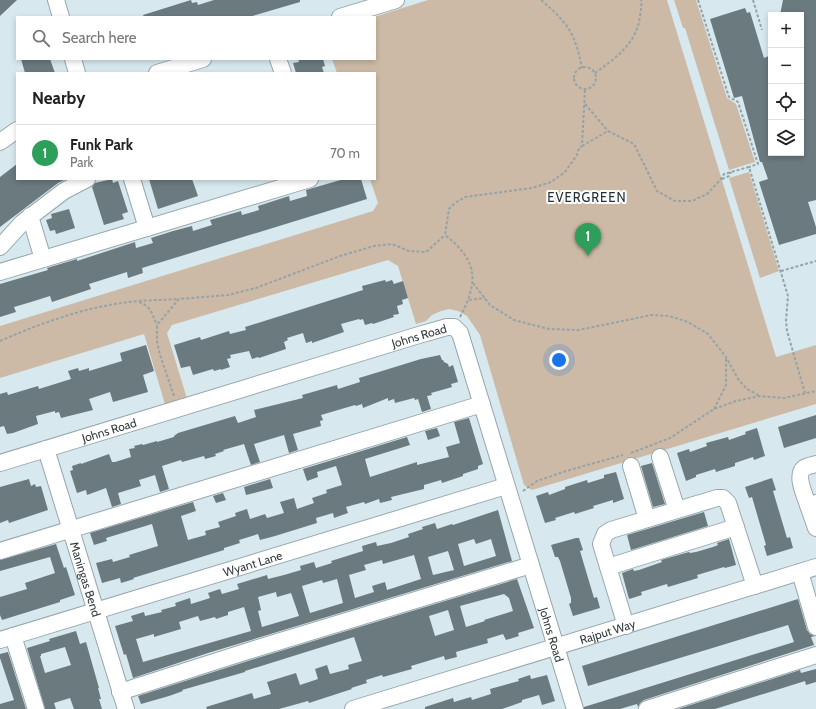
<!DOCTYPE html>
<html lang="en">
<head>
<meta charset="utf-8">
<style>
	:root { --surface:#fff; --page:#f2f2f2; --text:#222; --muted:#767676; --line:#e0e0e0; --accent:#b45309 }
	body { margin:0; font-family:Cabin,sans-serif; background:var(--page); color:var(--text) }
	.controls { position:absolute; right:12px; top:12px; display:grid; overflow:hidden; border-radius:0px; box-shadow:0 2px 6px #0003 }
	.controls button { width:36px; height:36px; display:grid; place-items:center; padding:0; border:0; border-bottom:1px solid var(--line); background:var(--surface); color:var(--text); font:20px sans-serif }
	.you { position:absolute; left:559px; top:360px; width:14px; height:14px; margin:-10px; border:3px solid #fff; border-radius:50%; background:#1a73e8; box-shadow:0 0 0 6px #1a73e833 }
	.badge { display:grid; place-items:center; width:26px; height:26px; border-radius:50%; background:var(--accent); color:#fff; font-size:13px; font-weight:700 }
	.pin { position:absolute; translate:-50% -33px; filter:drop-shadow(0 1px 2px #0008) }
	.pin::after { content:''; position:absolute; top:21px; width:14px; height:12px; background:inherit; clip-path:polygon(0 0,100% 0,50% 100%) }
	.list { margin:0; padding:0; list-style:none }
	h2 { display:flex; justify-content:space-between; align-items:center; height:52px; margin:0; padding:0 16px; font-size:17px }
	h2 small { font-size:13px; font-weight:400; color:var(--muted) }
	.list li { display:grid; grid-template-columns:26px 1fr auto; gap:12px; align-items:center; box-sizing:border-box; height:56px; padding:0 16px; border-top:1px solid var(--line) }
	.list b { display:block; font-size:15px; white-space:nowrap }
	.list p { margin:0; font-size:13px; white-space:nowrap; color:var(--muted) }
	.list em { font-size:13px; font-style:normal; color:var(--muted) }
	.icon { flex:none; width:22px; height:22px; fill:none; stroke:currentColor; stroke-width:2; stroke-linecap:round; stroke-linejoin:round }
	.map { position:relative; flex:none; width:816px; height:709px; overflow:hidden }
	.search { position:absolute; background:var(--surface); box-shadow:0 2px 6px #0003; left:16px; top:16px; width:360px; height:44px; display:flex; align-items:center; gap:10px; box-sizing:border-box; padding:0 14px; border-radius:0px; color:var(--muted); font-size:15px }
	.panel { position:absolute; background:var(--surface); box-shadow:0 2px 6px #0003; left:16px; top:72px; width:360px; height:108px; border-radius:0px }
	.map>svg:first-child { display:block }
	.green { fill:#ccbaa6 }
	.building { fill:#6a7a7f; fill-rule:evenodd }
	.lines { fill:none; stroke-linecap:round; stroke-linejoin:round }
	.minor-casing { stroke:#97a7ad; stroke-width:18 }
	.path { stroke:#95a3a7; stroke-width:2; stroke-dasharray:3 2; stroke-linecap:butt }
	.minor { stroke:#fff; stroke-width:16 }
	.labels { text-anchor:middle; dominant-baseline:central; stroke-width:4; stroke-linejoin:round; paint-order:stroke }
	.street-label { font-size:12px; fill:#343b3d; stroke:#fff }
	.neighbourhood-label { font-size:13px; letter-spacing:1px; fill:#223035; stroke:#fff }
</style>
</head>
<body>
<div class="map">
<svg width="816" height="709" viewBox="0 0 816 709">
	<rect width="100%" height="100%" fill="#d7e9ef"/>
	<path class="green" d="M428,0h239l109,357 40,-12v59l-284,86 -8,-5 -44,-150 -13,-19 -9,-5 -9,-2 -8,2 -9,4 -6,6 -10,3 -18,-58 -10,-6 -216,65 -5,8 22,72 -22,6 -23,-77 -144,44v-52l373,-115 5,-8 -8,-24h5v-106h-38l-5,-14h43v-42h-1z
		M674,0h22l31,98 9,6 19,58 -26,8 -44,-142h-2z
		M749,172l30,99 -19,7 -31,-100z"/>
	<path class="building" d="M0,0h17l-17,16z
		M191,0l1,3 5,-1 1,3 16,-5h86v2l-51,15h-105l-1,-2z
		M783,0h33v200l-8,2 8,25v7l-37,11 -20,-63 9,-3 -6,-17h-2l-18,-66 -8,2 -24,-79 35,-11 2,5 3,-1 14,46 7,-3v98h30v-138h-21z
		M21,59h29l5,14h-30z
		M298,59h25l2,7 -3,1 2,6h-28l-3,-10 6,-1z
		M17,164v15h49l-8,4 -58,44v-50z
		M112,179l1,4 5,-2 10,31 -6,2 2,5 -20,6 -12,-38 3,-4z
		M149,179h43l6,17 -40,13z
		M344,179h17l6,20 -225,69 1,5 -15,5 -1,-6 -38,12 2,5 -39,13 -2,-6 -19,6 -17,5 2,5 -16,5v-33l48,-14 -1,-2 30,-9v2l58,-19 1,6 17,-5 -2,-5 22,-7 19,-5 1,5 19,-6 -2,-5 31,-9 1,4 17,-5 -1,-4 31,-10 1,5 17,-5 -1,-6z
		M69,209l6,19 -19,6 -1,-4 -5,1 -4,-11 6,-2 -1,-4z
		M385,280l1,2 6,-2 2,4 9,-3 5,17 -6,2 1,4 -6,2 2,8 -6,1 1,2 -21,7 -1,-1 -7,2 -2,-6 -3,1 -1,-1 -18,5 3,8 -32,11v-2l-6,2 -3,-10 -16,5 1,2 -4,2 2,7 -27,9 -1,-1 -6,2 -3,-8 -19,4 1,3 -4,1 3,8 -9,3v-1l-7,2 -1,-2 -20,6 -3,-9 -9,2 -7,-23 26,-8 1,3 28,-9 1,3 16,-4 -1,-3 118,-37 -1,-4z
		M146,345l8,26 -11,4 5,17 -35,10 -3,-10 -21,7 4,11 -32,8 -2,-6 -4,1v-2l-19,5 2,8 -25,9 -6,1 -3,-8 -4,1v-33l7,-2 1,3 30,-9 1,3 32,-10 -3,-8 10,-3 1,3 10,-3v3l33,-10 -2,-8z
		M440,355l2,5h1l1,2 4,2 1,3 4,-2 5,17 -7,2 1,3 -21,6 1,2 -5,1 4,13 -9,3 -4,-13 -3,1 -1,-2 -19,5 -1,-4 -6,2v-3l-25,10 -1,-4 -6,2 -1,-1 -34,10 2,5 -3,1 1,5 -28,8 5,16 -9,3 -5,-18 -30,9 6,18 -9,3 -7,-21 -21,6 1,1 -9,3 1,2 -11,3 -1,-3 -22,6 -1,-2 -19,6 7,23 -9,3 -5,-17 -16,5 2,6 -23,7 3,11 -9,3 -6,-19 -19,7 -1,-5 -9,3 -7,-22 3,-1 -1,-4 9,-3v1l28,-10 3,8h3l16,-5 -2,-8 6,-1 -1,-2 8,-2 1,1 14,-4v1l17,-5v-1l4,-3 57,-17 3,7 18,-6 -2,-7 49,-12 -1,-3 35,-10 1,4 22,-7 -1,-4 23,-7 39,-12z
		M816,415v23l-32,10 -6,-21z
		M469,418l14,46 -5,2v3l-15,5v2l-21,7 -1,-3 -17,5v4l-33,8 1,3 -12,3 -1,-4 -14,5 -1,-2 -18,5 2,6 -14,5 -1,-5 -17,5 1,5 -42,13 -15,4 -2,-6 -19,6 1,3 -16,5v2l-91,28 1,1 -13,4 -1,-5 -18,5 -6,-20 16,-4 1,3 17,-5 -1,-2 29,-9 -6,-22 -46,14 1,3 -13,4 -4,-12 103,-31 3,9 -15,5 7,24 18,-5 -1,-4 15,-4 -2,-5 18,-6 -1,-3 12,-4 3,10 15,-5 2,4 17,-5 -4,-11 14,-4 3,11 17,-6 -2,-5 15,-5 -1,-3 16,-5 -6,-19 -19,6 1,5 -11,4 -4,-12 104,-32 3,8 -45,14 5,18 47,-15v3l32,-8 -3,-10 14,-4 -6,-21z
		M437,428l3,8 -12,4 -3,-9z
		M757,428l8,28 -11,4 -1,-3 -18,6v3l-19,6 -1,-3 -19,6v2l-10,4 -9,-28 12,-4 1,3 17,-6 -1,-3 22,-6 1,3 17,-6 -1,-2z
		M652,463l13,41 -12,3 -12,-41z
		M616,472l8,27 -11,4v-3l-20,6 1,2 -19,6 -1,-2 -19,6 1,2 -11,3 -9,-27 12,-4 1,3 16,-6v-2l22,-7 1,3 16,-5v-3z
		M772,478l4,12 -3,1 14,47 3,-1 3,11 -26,8 -3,-10 2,-1 -14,-48 -3,1 -4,-11z
		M29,479l2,7 4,-2 1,3 5,-1 7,24 -39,13 -1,-3 -8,3v-36z
		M270,479l3,9 -27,7 -2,-8z
		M223,493l3,7 -10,3 -3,-7z
		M498,510l14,51 -304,92 -75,25 -7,-24 -2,1 -9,-29 18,-5 -2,-5 13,-4 1,4 17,-4 -1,-2 15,-4 -1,-3 15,-5 1,6 19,-6 -2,-5 12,-4 2,5 17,-5 -2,-5 30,-9 1,4 16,-4 17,-5 -1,-4 14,-4 2,6 16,-5 -1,-2 32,-10 -1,-5 14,-4 1,4 14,-3 18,-6 -1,-3 15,-5 -1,-2 13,-4 2,6 15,-5 1,1zM474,539l2,5 15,-5 5,17 -32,10 -6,-22zM448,551l6,19 -21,5 -5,-18zM414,555l7,24 -34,11 -2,-8 -13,4 2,6 -19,6 -6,-23 17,-5 -2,-5 18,-5 1,4zM337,579l6,24 -33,10 -8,-27 20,-6 1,3zM276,592l1,5 14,-4 8,23 -37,11 -4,-16 3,-1 -3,-13zM244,607l7,24 -108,31 -7,-23 18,-5v3l27,-8 -2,-7 19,-6 2,5 15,-4 1,2 12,-4v-3z
		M704,512l4,14 -77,24 -4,-15z
		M576,538h3l4,12 -3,1 14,47 3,-1 3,11 -27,8 -4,-12 2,-1v-5l-11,-37 -2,-4h-3l-4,-12z
		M729,539l7,26 -11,3 -1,-1 -27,8 1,3 -30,9 -1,-3 -26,8 1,3 -13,4 -7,-26 11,-4 1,2 5,-1 23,-8 -1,-2 28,-8 1,1 6,-1 17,-5 5,-2 -1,-2z
		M56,544l8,24 2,-1 9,28 -15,5v2l-58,18 -2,-5v-18l27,-8 -2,-6 30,-10 -5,-16 -50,14v-11z
		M517,579l17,49 -16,5 1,3 -13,4 -3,-6 -16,5 1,4 -32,9 1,5 -12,3 -1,-4 -33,10 1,3 -29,8 -1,-2 -16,5 1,3 -16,5 1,1 -43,14 -1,-2 -29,8h-72l-1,-2 46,-14 2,6 17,-5 -4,-12 29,-9 4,12 18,-6 -3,-10 12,-4 3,9 19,-5 -1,-4 14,-4 -8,-24 -109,34v1l-63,18 1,1 -14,5 -28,8 -3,-8 113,-36zM504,594l5,4 4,13 -29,9 1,1 -19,6 -6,-21zM448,610l6,20 -19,6 -6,-20z
		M798,599l9,31 3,4 5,2 -4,1 3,8 -170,55 -4,3 -2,4 -1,-3 -17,5h-36v-2l210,-65 -6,-17 -200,61 -6,-20z
		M76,631l4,13 6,-2 13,46h-1l3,11h-2l3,10h-28l-4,-11 -16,5 2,6h-11l-18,-61 23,-7 -1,-2zM65,647l6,18 -26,8 -5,-17h1v-2z
		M8,652l18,57h-26v-5l14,-4 -14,-42v-4z
		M816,669v13l-10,3 -1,-4 -90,28h-37l122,-39 1,3z
		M530,675l1,4 16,-4 8,26 -13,4 -3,-10 -17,5v2l-20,7h-77v-2l28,-9 1,4 17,-5 1,3 19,-6 -1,-5 29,-8 -1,-2z"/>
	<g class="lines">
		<g class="minor-casing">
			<g id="minor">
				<path d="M56,0l5,17"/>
				<path d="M340,17l56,-17"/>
				<path d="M73,59l4,14"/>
				<path d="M278,59l5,14"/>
				<path d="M157,73l46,-14"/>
				<path d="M0,142l17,-12"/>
				<path d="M132,179l15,49"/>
				<path d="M30,216l13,43"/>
				<path d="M0,247l22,-24 42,-32 23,-12"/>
				<path d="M0,272l310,-93"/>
				<path id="s1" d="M46,449l80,260"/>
				<path d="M660,457l17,53"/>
				<path id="s2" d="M0,463l419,-128 28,-8h7l6,6 115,376"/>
				<path d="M816,464c-4,1 -9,2 -12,4 -9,7 1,28 4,37l8,-2"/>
				<path d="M631,466l16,53"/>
				<path d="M808,505l8,23"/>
				<path d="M0,551l482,-147"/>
				<path d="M608,567l128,-40"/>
				<path d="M800,572l16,55"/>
				<path d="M626,626l-25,-82 4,-10 6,-4 106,-32h6l5,5 27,83"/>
				<path d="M13,636l23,73"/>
				<path id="s3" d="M0,640l506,-154"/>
				<path d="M120,692l128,-41 283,-86"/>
				<path id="s4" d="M353,709l463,-142"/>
				<path d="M647,709l169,-54"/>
			</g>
		</g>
		<path class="path" d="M541,0c27,23 34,33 41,68
			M698,0l31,97 9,5 20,62 -9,3
			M753,0l9,30
			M574 78a11 11 0 1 1 22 0a11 11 0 1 1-22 0Z
			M595,73c21,-15 42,-30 45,-57 1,-6 2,-11 1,-16
			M585,104l23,27
			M582,146l26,-15 26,13 23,47 18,10h17l15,-7 14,-15 3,-5 25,-7 39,129 -2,25 1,10 18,62
			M722,179l7,-3 2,-4
			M781,271l35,-10
			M473,283l17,22 24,15 35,9 29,1 74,-15 17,1 19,6 20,12 18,23 12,22 9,10 13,7
			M469,300l16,-2
			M139,302c12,4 13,12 18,23
			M460,317c19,-36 18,-56 -15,-82l4,-26 6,-6 10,-6 67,-9 19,-6 14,-10 12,-17 2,-7 3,-2 3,-57
			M0,341c44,-19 90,-36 139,-40 13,-1 26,-1 40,-2
			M174,396l-14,-41 -3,-14v-16l22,-26 49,-4 28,-7 84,-32 34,-10 18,-2 17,7 17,1 19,-17
			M714,409l12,-24v-26
			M631,453l39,-15 44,-29 22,-8 24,-5 24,2 32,-7
			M523,491l14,-10 29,-10 57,-16"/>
		<use href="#minor" class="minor"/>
	</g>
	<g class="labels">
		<g class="street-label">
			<text stroke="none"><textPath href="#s2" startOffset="438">Johns Road</textPath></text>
			<text stroke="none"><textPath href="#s2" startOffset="114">Johns Road</textPath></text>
			<text stroke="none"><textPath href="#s3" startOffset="264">Wyant Lane</textPath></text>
			<text stroke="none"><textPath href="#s1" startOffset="136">Maningas Bend</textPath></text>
			<text stroke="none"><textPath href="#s4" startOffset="266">Rajput Way</textPath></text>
			<text stroke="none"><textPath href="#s2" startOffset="798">Johns Road</textPath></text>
		</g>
		<g class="neighbourhood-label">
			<text x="587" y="197">EVERGREEN</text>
		</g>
	</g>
</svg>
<div class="controls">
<button>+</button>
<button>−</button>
<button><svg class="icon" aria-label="locate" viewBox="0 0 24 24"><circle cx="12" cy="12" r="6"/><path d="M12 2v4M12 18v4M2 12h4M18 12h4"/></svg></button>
<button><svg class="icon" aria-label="layers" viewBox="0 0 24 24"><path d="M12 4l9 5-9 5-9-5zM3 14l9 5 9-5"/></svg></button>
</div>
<div class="you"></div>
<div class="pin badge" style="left:588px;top:256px;background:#2e9e5b">1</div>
<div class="search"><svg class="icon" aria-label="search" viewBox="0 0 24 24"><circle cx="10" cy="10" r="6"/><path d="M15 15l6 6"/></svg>Search here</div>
<section class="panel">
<h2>Nearby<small></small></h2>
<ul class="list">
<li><span class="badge" style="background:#2e9e5b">1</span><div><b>Funk Park</b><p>Park</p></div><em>70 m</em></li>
</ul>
</section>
</div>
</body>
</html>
